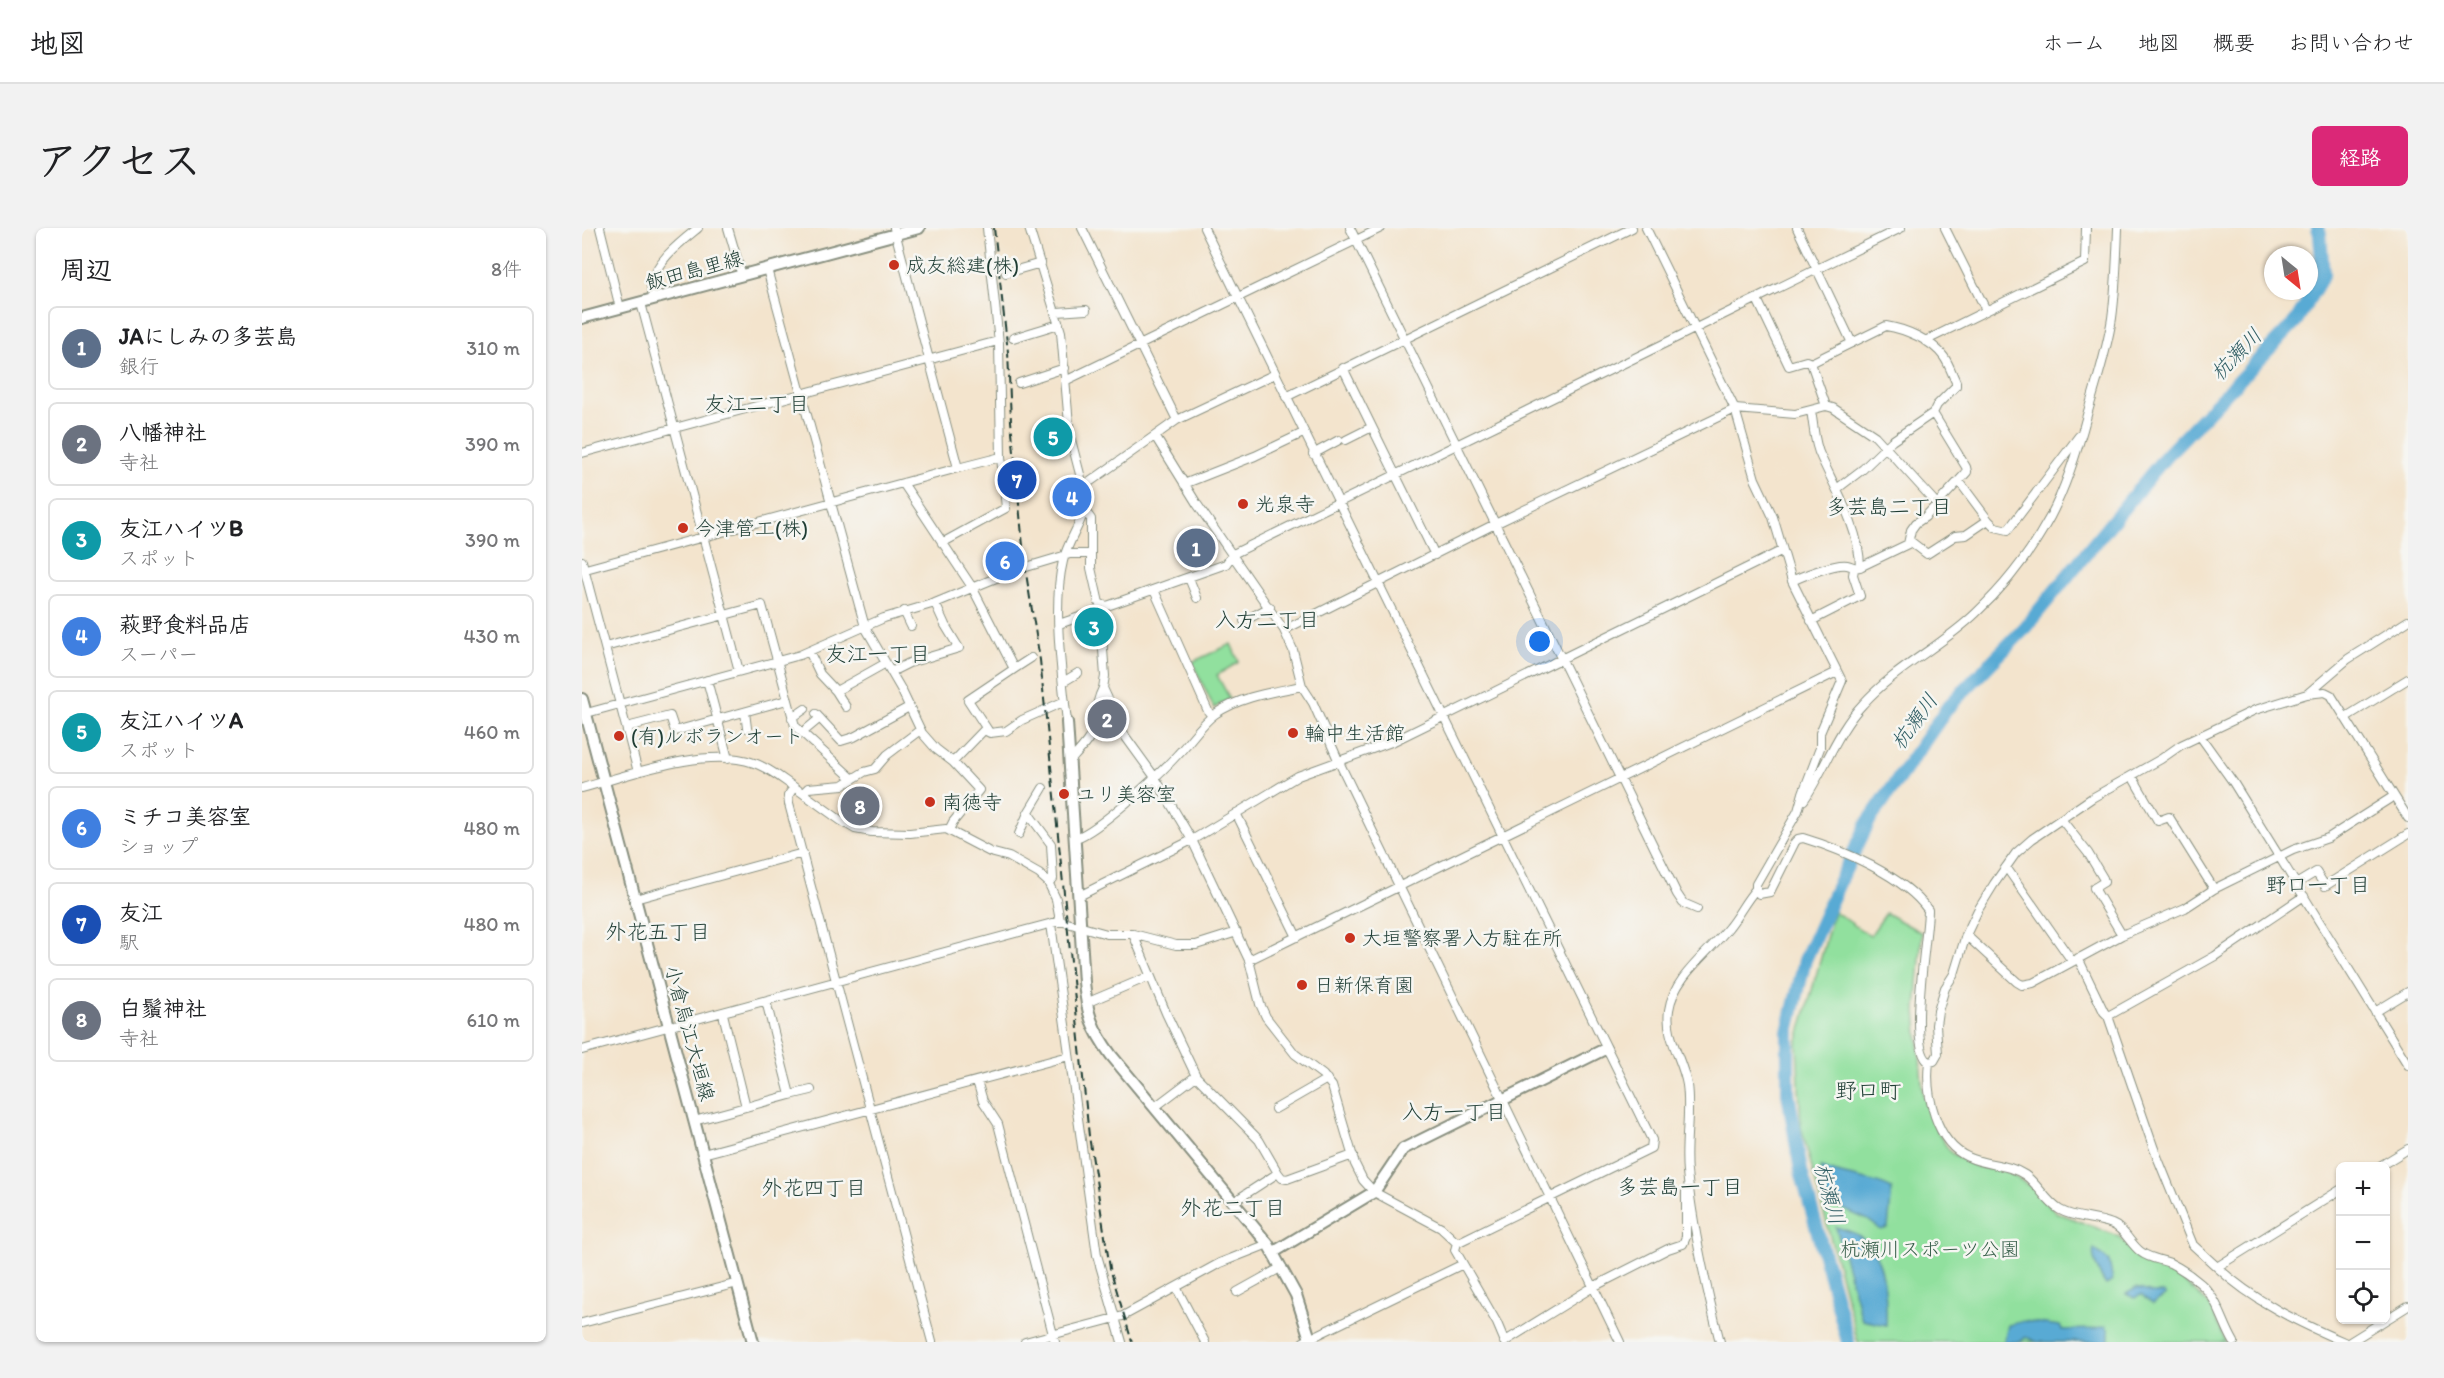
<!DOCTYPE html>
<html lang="ja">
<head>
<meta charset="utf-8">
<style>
	:root { --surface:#fff; --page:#f2f2f2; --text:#202124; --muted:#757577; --line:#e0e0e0; --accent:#db2777 }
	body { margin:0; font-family:Itim,"Klee One",sans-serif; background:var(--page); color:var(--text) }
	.controls { position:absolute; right:18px; bottom:18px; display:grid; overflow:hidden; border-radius:9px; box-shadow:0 2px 4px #0004 }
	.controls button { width:54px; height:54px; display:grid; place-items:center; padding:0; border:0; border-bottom:2px solid var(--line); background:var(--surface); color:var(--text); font:30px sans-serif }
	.compass { position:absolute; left:1682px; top:18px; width:54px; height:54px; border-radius:50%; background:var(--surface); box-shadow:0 2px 4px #0004; rotate:150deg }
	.you { position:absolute; left:958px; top:414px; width:21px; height:21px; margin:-15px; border:4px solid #fff; border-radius:50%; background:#1a73e8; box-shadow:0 0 0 9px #1a73e833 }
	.badge { display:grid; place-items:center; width:39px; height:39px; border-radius:50%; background:var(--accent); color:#fff; font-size:20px; font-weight:700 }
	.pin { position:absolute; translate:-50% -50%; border:3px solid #fff; box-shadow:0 2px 6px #0006 }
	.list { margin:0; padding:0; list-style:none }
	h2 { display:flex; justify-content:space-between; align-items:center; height:78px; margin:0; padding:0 24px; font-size:26px }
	h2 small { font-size:20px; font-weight:400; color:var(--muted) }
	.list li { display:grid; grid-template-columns:39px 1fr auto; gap:18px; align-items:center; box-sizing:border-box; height:84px; margin:0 12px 12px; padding:0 12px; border:2px solid var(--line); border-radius:9px }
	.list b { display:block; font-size:22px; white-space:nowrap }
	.list p { margin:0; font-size:20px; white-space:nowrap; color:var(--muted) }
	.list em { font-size:20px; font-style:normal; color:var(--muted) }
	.icon { flex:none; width:33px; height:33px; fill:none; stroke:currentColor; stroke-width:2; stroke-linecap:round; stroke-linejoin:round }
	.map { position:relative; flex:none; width:1826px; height:1114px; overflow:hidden; border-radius:9px }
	header { display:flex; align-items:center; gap:36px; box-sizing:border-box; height:84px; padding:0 30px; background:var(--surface); border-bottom:2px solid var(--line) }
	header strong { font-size:28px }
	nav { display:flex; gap:33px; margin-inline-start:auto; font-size:21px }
	.intro { display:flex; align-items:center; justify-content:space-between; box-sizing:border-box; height:144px; padding:0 36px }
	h1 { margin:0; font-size:42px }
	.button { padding:15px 27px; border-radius:9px; background:var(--accent); color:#fff; font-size:21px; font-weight:700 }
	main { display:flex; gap:36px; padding:0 36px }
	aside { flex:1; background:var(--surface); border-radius:9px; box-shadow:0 2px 4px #0004 }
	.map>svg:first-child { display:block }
	.green { fill:#91e09e; stroke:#588e69; stroke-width:1.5 }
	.water { fill:#59aad4; stroke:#3c7484; stroke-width:1.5 }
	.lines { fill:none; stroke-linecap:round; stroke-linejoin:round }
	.river { stroke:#59aad4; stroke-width:14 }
	.street-casing { stroke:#899080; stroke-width:10 }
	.secondary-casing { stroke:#899080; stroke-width:14 }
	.street { stroke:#fff; stroke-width:8 }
	.secondary { stroke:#fff; stroke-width:10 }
	.rail { stroke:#1f3d34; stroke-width:2; stroke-dasharray:9 4.5; stroke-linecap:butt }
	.poi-dot { fill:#c8321e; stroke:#f6f6f2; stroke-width:2 }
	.labels { text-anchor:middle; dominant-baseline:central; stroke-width:5; stroke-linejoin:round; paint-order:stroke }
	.poi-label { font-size:20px; fill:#1f3d34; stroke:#f6f6f2; text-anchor:start }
	.street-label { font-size:20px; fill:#1f3d34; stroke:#f6f6f2 }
	.park-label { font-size:20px; fill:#365e49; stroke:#f6f6f2 }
	.water-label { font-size:21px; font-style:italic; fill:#305e64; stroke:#f6f6f2 }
	.neighbourhood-label { font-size:21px; fill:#1f3d34; stroke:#f6f6f2 }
	.quarter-label { font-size:22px; fill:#1f3d34; stroke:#f6f6f2 }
</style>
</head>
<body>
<header>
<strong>地図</strong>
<nav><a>ホーム</a><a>地図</a><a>概要</a><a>お問い合わせ</a></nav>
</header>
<div class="intro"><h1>アクセス</h1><a class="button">経路</a></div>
<main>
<aside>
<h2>周辺<small>8件</small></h2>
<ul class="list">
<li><span class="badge" style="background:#5c6f8a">1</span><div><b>JAにしみの多芸島</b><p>銀行</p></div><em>310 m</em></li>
<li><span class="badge" style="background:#6b7280">2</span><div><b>八幡神社</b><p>寺社</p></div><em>390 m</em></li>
<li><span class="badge" style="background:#0f9aa8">3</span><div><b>友江ハイツB</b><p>スポット</p></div><em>390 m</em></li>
<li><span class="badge" style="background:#3f7fe0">4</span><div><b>萩野食料品店</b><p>スーパー</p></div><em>430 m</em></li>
<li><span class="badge" style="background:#0f9aa8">5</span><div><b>友江ハイツA</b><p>スポット</p></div><em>460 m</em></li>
<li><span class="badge" style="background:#3f7fe0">6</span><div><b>ミチコ美容室</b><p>ショップ</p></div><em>480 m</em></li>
<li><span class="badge" style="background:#1a4fb4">7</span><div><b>友江</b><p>駅</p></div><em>480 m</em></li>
<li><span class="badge" style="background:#6b7280">8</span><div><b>白鬚神社</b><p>寺社</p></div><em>610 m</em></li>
</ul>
</aside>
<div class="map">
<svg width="1826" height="1114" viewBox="0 0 1826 1114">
	<rect width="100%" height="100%" fill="#f6f6f2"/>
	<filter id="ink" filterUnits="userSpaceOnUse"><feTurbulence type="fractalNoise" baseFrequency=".0167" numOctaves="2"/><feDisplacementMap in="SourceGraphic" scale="12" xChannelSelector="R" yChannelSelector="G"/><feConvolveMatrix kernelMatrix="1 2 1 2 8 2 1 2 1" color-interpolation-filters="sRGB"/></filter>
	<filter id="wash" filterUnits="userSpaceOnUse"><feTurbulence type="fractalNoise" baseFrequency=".008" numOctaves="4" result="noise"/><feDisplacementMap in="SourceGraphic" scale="24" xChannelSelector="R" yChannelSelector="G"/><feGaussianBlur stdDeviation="1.35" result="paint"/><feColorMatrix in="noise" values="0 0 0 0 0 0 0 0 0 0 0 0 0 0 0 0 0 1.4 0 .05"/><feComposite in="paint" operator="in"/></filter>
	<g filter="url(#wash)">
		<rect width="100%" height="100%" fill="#f3e4cd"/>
		<path class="green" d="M649,416l8,18 -22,13 13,24 -16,9 -22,-46z
			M1252,683l36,25 16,-23 36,20 -6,77 7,85 18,43 10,15 24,13 29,4 29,18 23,24 64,25 17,22 33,11 39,34 17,38h-368l-57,-215 -4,-83z"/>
		<path class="water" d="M1238,939c23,11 50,10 72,22l-4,39 -7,2 -13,-10 -39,-17z
			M1254,999c9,3 19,5 26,11 24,18 25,60 24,87l-24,-5z
			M1512,1021l15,12 4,20 -7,4c-6,-8 -15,-29 -12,-36z
			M1554,1060l16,5h12l2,2 -13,9 -12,-9 -7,3 -8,-4z
			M1442,1093l36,5 2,4 30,-1 14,-3 3,5v9l-3,2h-69l-11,-5 -6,5h-16l4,-17z"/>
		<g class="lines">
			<path class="river" d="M1266,1114l-47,-171 -13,-78v-61l17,-72 34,-77 30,-62 79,-114 75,-77 144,-175 129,-134 27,-46 -3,-41 -2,-6"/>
		</g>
	</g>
	<g filter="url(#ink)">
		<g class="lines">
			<g class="street-casing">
				<path id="street" d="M18,0l20,80
					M146,0l14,48
					M405,0l12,115 2,114
					M447,0l32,104 9,104 17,65c-4,21 -19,39 -24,60 -11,45 -1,115 4,161
					M500,0l95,192
					M622,0l448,912 -1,8 -194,95
					M768,0l327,666 6,9 14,6
					M1064,0l89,181 20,70 18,38 19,64 50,100 -22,52v15l-17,45 -5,18 -42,73v5c-11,12 -17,26 -27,38 -20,26 -55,49 -60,83 -4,27 14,50 18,75 4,29 -3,58 0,87 6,57 19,115 33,170
					M1215,0l55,115
					M1363,0l41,82
					M185,41l98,358 36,62 21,44 14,16 17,13 31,-32 6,3 16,-2 16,-11 43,-19
					M424,45l35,-10
					M72,71c-1,-4 -3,-10 -3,-14 3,-23 31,-44 47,-57
					M1175,71l32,67 17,-5 5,2 75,-37c19,3 46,14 58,31 5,7 8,17 12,25v4l-19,19 -4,8
					M59,75l98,368
					M475,84l29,-2
					M431,110l46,-14
					M1343,113l160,-79 1,-34
					M1229,135l15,43
					M761,140l92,187
					M483,153l316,-153
					M437,155l46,-15
					M704,169l346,-169
					M1229,183c3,15 3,33 10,46 15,33 39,73 39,110
					M573,208l42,68 87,126 9,20 9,36 11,17 26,59 281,580
					M764,212l26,-13
					M0,225l416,-112
					M731,226l26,-14
					M321,255l69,104 42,82 -46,31 21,32
					M602,256l71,-28 48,-23
					M502,258l93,-66 98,-46
					M503,283l6,8v49l8,35 4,2
					M1406,292l7,7 13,3 71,-94
					M1328,313l17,13 28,-18 11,-1 22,-15 -29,-39
					M360,315l64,-35 -5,-51 -43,11
					M0,333l56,211
					M0,342l376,-102 -64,-240
					M607,350l8,20
					M1210,353c10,-5 44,-18 55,-16 6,1 7,4 13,2l48,-23 3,-14 5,-7 9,-6 42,-45 -1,-5 -33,-54 -41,28 -29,28 -25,19
					M572,362l54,121 4,5
					M521,377l4,1 119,-42 7,-10 668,-326
					M521,377l-3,5 5,66 -2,12 22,48 29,40 38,64 57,120 11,44 6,13 29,37 28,21 9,11 23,78 8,16 11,12 67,36 16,15 -2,7 42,73 8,19
					M322,383l7,15
					M662,393l26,-14
					M1229,393l49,-25 -7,-21 1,-6
					M477,396l41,-14
					M702,402l211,-106 240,-115 60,5 31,-8 7,2 42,28 62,68
					M23,419l157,-42 33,121 58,53
					M227,423l11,23 16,17 50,-28
					M432,441l17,-11
					M309,444l18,-9 50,-15 -14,-23 -10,-22
					M125,452l21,79
					M481,454l15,-9
					M254,463l10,16
					M1725,466l18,-2 6,3 77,123
					M163,484l2,16
					M1,486l217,-59 84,-37 51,-15 78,-32 57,-17h21
					M234,486l25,27 13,-4 55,-30
					M1764,489l62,-38
					M210,490l13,-9
					M45,499l43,-11 5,15 112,-31
					M220,505l18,-15
					M1618,508l33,46 175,283
					M489,532c9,-10 21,-22 24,-35 3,-15 0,-21 8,-37
					M1550,548l26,45 11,-4 45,72
					M212,559l46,33 15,9 17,3 38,1 36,-4 44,23 19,5 30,17 9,8 8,17 4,22
					M0,560c48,-13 123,-42 172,-25 15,5 27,15 40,24l-6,9 1,8 143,538
					M461,560l-15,25 23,31 2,35 -5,3
					M221,565l5,-5 35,-3 21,-13 11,-3 12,-14 33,-25
					M1222,572c21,-31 33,-69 59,-96 33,-37 78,-57 113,-91 29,-27 55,-61 74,-96 17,-32 28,-68 37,-102 9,-32 20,-64 25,-97 4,-30 5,-60 6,-90
					M654,585l61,124
					M1479,591l27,34 15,25 1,4 -10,6 28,47
					M367,602l4,-8 26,-32 -26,-28
					M437,606l9,-21
					M494,610c22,-7 84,-64 102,-84 12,-12 23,-30 37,-40 26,-18 58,-22 87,-28
					M1424,639l66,94
					M1714,656l20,-12 9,14 83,-52
					M1174,661l3,5 11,-2 25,-50 3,-3 5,-1c40,12 101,38 125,72 0,27 -21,138 1,152l5,-1 4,-7 -2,-29 2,-14 7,-23 9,-14 12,-39 12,-25 16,-26 22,-31 16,-14 60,-41 69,-39 20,-14 74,-35 52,-16 41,-35 60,-38
					M497,668l113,-56 106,-64 96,-35 387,-190
					M1722,668l-89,60 -107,60 46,133 39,96 24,22 123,-77
					M53,671l168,-46
					M469,696l46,331 25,87
					M551,706l33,79 30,63 63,64 19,33
					M1384,707l51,47 5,3 11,-2 89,-48 63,-27 29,-19 79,-39 35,-12 66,-42
					M1496,730l26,54 4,4
					M667,732l588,-288
					M504,775l64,-27
					M1793,784l33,-20
					M141,786l23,93
					M0,822l478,-129 47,13h26l43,11h20l41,-13
					M1347,834c-4,32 7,81 39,95 19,9 39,6 57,18 13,9 21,27 35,35 16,9 35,7 52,14 13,5 18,20 29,28 9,7 19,7 29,11 10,5 22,13 31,21 18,16 21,38 33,58
					M395,853l6,20 15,23 57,218
					M208,867l21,-5
					M573,879l41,-31
					M693,881l52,-30
					M112,893l96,-26 -24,-94
					M121,926l366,-98
					M1798,938l28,-17
					M653,973l43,-28 4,5 5,1 66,-24
					M1635,1039c36,34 83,56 127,75
					M594,1059l29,55
					M655,1064l45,-25
					M0,1095l156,-40
					M443,1114l98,-26 97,-53 48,-19
					M721,1114l160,-78
					M922,1114l89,-55 75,-38 15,-5 3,-7v-46
					M1768,1114l58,-36"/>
			</g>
			<g class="secondary-casing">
				<path id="secondary" d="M0,90l337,-90
					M0,471l171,643
					M485,494l17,260c3,32 8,47 27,73l157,189 28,51 15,47
					M692,1024l100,-60 29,-43 202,-100"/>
			</g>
			<use href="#street" class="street"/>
			<use href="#secondary" class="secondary"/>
			<path class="rail" d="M412,0l14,124 3,69 14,146 15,93 49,476 21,132 22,74"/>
		</g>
	</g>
	<g class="poi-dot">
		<circle cx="312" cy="37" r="6"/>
		<circle cx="661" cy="276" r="6"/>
		<circle cx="101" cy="300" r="6"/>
		<circle cx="711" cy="505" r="6"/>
		<circle cx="37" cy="508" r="6"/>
		<circle cx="482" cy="566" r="6"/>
		<circle cx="348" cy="574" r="6"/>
		<circle cx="768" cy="710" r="6"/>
		<circle cx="720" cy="757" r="6"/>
	</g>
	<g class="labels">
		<g class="poi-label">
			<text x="324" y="37">成友総建(株)</text>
			<text x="673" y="276">光泉寺</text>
			<text x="113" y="300">今津管工(株)</text>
			<text x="723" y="505">輪中生活館</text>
			<text x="49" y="508">(有)ルボランオート</text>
			<text x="494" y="566">ユリ美容室</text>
			<text x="360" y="574">南徳寺</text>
			<text x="780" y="710">大垣警察署入方駐在所</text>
			<text x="732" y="757">日新保育園</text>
		</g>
		<g class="street-label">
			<text transform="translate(112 42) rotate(-15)">飯田島里線</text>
			<text transform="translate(108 805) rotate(75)">小倉烏江大垣線</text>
		</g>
		<g class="park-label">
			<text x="1348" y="1021">杭瀬川スポーツ公園</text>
		</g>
		<g class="water-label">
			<text transform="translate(1654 126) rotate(-46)">杭瀬川</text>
			<text transform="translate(1332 493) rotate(-54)">杭瀬川</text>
			<text transform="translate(1248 966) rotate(75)">杭瀬川</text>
		</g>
		<g class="neighbourhood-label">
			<text x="175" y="175">友江二丁目</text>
			<text x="1307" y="278">多芸島二丁目</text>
			<text x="685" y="391">入方二丁目</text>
			<text x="296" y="425">友江一丁目</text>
			<text x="1736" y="656">野口一丁目</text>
			<text x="76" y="703">外花五丁目</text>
			<text x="872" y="883">入方一丁目</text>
			<text x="1098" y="958">多芸島一丁目</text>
			<text x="232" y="959">外花四丁目</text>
			<text x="651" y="979">外花二丁目</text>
		</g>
		<g class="quarter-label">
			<text x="1286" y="862">野口町</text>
		</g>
	</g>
</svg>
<div class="controls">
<button>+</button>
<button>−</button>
<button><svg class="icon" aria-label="locate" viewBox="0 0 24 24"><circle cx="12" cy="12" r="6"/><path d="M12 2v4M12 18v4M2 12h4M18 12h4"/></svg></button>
</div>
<svg class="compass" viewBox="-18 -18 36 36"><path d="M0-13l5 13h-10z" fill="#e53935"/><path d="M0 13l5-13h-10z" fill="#757577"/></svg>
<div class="you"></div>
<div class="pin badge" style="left:614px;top:320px;background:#5c6f8a">1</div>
<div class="pin badge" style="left:525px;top:491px;background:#6b7280">2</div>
<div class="pin badge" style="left:512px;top:399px;background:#0f9aa8">3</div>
<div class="pin badge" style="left:490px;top:269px;background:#3f7fe0">4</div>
<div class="pin badge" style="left:471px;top:209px;background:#0f9aa8">5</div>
<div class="pin badge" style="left:423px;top:333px;background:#3f7fe0">6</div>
<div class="pin badge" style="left:435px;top:252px;background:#1a4fb4">7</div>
<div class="pin badge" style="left:278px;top:578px;background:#6b7280">8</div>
</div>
</main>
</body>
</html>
